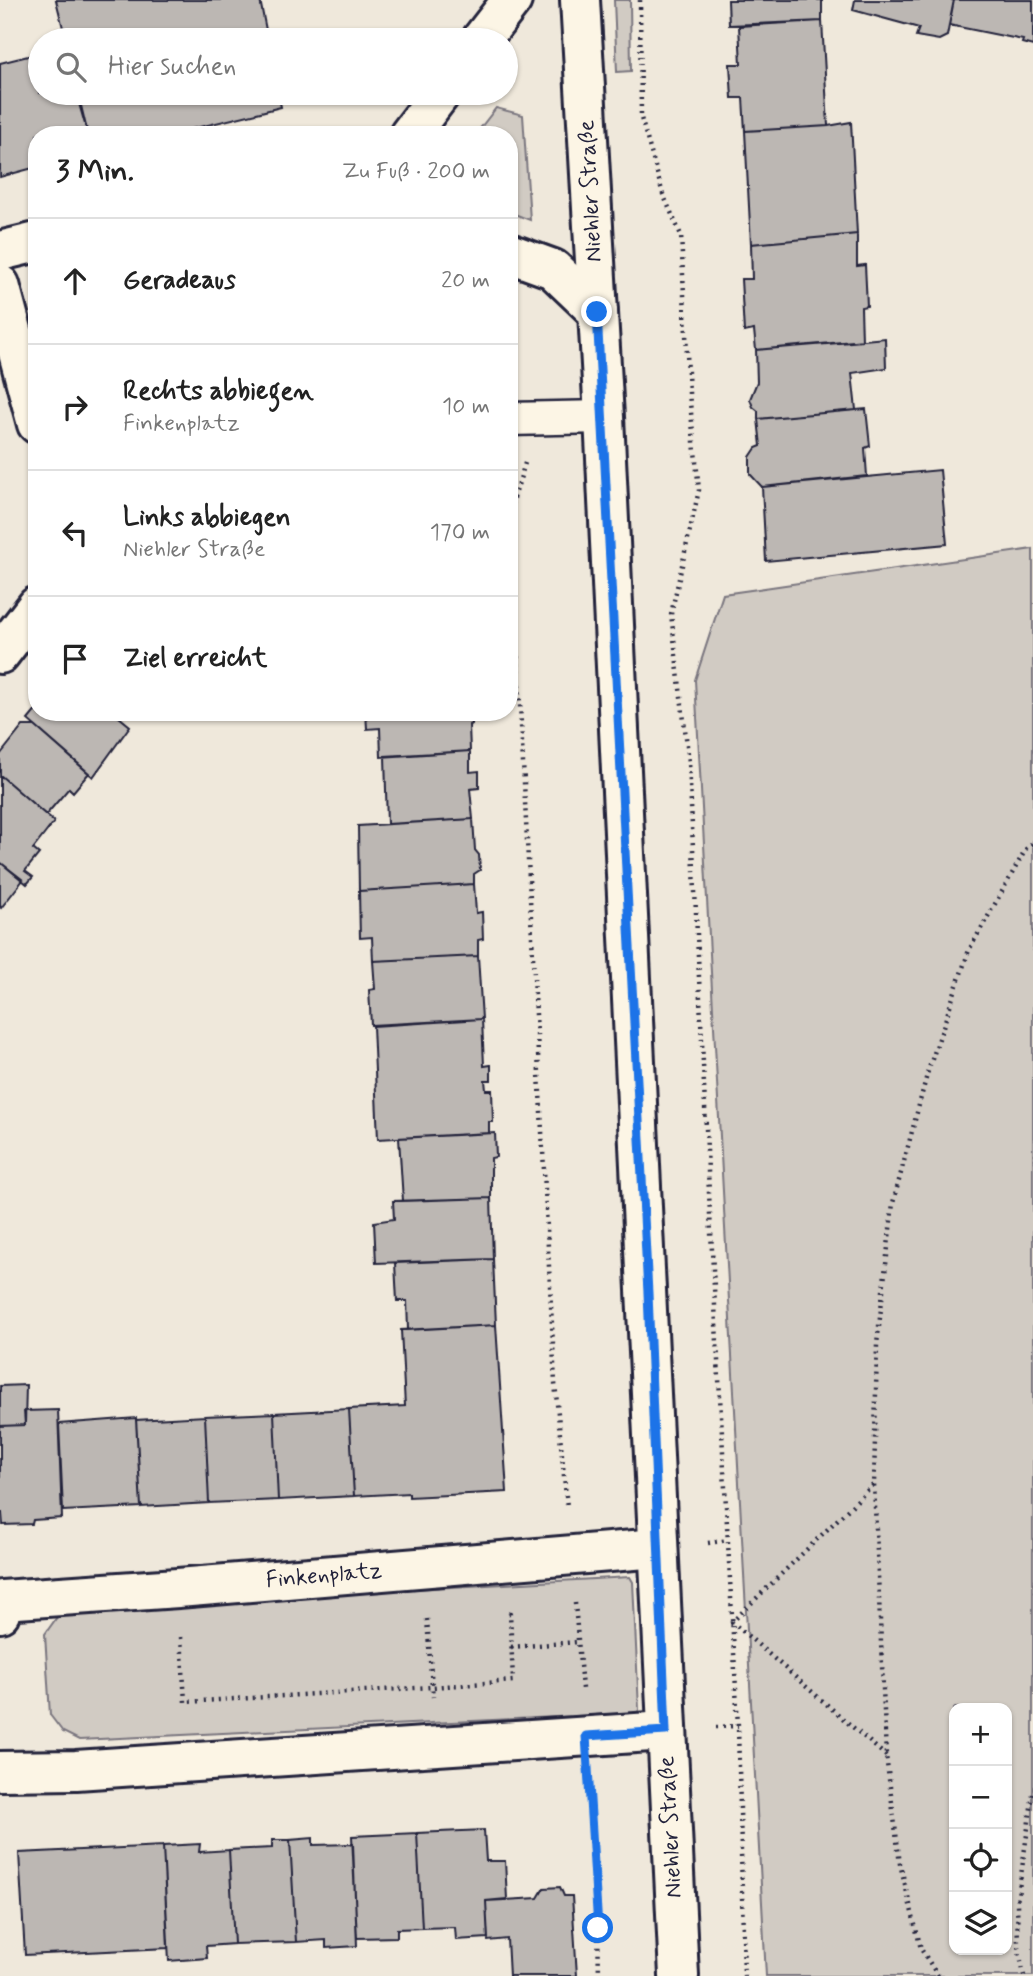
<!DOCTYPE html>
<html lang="de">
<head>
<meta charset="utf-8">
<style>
	:root { --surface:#fff; --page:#f2f2f2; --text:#222; --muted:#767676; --line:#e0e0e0 }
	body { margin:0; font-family:Mynerve,sans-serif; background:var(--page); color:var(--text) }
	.controls { position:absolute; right:21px; bottom:21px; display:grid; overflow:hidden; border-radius:14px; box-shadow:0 2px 5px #0004 }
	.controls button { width:63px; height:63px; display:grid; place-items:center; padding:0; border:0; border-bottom:2px solid var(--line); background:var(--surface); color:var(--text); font:35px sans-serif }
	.stop { position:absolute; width:21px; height:21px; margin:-16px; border:5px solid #1a73e8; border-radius:50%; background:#fff }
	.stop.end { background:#1a73e8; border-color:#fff; box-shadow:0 2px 7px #0008 }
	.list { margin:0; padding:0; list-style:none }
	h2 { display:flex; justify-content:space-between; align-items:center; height:91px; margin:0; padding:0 28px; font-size:30px }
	h2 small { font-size:23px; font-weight:400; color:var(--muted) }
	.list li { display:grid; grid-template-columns:46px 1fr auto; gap:21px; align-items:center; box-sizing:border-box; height:126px; padding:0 28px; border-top:2px solid var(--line) }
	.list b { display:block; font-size:26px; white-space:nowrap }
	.list p { margin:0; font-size:23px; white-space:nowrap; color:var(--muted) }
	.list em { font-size:23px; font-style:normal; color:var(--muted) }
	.icon { flex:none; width:38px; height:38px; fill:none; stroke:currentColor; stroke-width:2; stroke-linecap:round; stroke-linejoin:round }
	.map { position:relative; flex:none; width:1033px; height:1976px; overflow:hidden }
	.search { position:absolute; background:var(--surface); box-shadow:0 2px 5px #0004; left:28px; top:28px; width:490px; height:77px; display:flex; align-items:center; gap:18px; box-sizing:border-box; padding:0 24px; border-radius:38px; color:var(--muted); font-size:26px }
	.panel { position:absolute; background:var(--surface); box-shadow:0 2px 5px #0004; left:28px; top:126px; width:490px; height:595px; border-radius:28px }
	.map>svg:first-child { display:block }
	.green { fill:#d1cbc3; stroke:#7a767f; stroke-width:2; fill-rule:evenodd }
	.building { fill:#bcb7b3; stroke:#22223b; stroke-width:2 }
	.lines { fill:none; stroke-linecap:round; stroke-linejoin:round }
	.service-casing { stroke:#22223b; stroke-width:37 }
	.minor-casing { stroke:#22223b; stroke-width:44 }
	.tertiary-casing { stroke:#22223b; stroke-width:44 }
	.path { stroke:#22223b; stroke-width:4.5; stroke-dasharray:2 5; stroke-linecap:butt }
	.service { stroke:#fcf5e5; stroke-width:32 }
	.minor { stroke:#fcf5e5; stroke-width:38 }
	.tertiary { stroke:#fcf5e5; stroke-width:38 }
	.route { stroke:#1a73e8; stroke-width:9 }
	.labels { text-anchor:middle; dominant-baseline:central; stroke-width:5; stroke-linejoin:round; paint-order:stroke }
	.street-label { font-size:23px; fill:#22223b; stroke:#fcf5e5 }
</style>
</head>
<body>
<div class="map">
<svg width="1033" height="1976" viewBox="0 0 1033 1976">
	<rect width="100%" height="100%" fill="#efe8db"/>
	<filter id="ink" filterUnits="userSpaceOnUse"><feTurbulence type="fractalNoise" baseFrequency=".0143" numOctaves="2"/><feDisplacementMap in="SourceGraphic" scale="14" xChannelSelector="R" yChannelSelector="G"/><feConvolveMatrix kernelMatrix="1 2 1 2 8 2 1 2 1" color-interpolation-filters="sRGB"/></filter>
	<g filter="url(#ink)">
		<path class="green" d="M614,0h16l1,71 -14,1z
			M496,108l27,7 7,105 -21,-8v-77h-34z
			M1033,549v1427h-267l-71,-1296 28,-86zM1007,1708v242h-53v-242z
			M630,1577l3,5 6,128 -2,3 -558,27 -16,-8 -13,-17 -5,-81 15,-21 19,-5z"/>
		<path class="building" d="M56,0h204l8,40h-202z
			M728,0h94v21l-93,4z
			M855,0h99l-7,36 -8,4 -23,-4 3,-8 -66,-18z
			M954,0h79v46l-11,-3 1,-3 -74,-15z
			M822,21l6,105 -83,5 -2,-33h-11l-2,-34h11l-2,-38z
			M40,53v40h36l12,42h-51v32l-37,10v-114z
			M78,93h200l3,14 -114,28h-79z
			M851,122l6,112 -106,10 -6,-113 83,-5z
			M857,234v32l8,-1 2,41 -6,1 1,34 -106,9 -2,-20 -10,2 -3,-53h11l-1,-35z
			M885,338l1,30 -34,5 4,37 -98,9v-8l-5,-4 -3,-8 7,-17 -1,-32z
			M866,409l4,37 -5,2 2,28 -105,11 -12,-13v-17l6,-9 5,-2 -3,-27z
			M940,470l7,74 -181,17 -4,-74z
			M37,709v3h76l17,14 -37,51 -65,-57z
			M366,712h106v12l-3,1 1,26 -89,6 -1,-29 -13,1z
			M23,726h12l54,47 -16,19 -4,-4 -23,27 -46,-40v-20z
			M470,751v21l9,-1v17l-9,1 3,30 -86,5 -2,-68z
			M0,775l54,47 -21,27 6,5 -14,17 8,6 -6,7 -27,-22z
			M473,819l2,31 4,5 1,15 -6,4v10l-115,7 -1,-65z
			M0,862l23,18 -22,28 -1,-1z
			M474,884l2,29 6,-1 1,27 -5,1v16l-105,5 -1,-24 -12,1 -1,-47z
			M478,956l4,63 -111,6 -2,-35 6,-1 -2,-28z
			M482,1019l2,47 7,-1v15h-6l1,10h6l1,32h-4v11l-111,6 -5,-113z
			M495,1133l1,24 -5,1v40l-88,3 -4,-63z
			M491,1198l2,61 -117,4 -2,-41 20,-3 -1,-18z
			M493,1259l3,66 -88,5 -1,-29h-10l-2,-38z
			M496,1325l11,167 -98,5v-4l-55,3 -5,-87 56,-3 -4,-76z
			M26,1385l-1,40 -25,1v-40z
			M349,1409l5,87 -76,4 -4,-87z
			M58,1410l4,108 -29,2 -1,4 -29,1 -1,-12h-2v-87l25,-1 -1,-14z
			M274,1413l4,87 -69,3 -4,-87z
			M205,1416l4,87 -68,4 -5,-87z
			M136,1418l5,89 -78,4 -4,-87z
			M484,1830l2,31h19l2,38 -21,2 2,37 -32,2 -1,-13 -33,1 -5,-95z
			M417,1833l5,95 -25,1v8l-40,1 -5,-102z
			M313,1838v7l40,-1 4,102 -31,2v-8l-30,2 -6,-102z
			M272,1840h18l6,102 -62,2 -5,-94 43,-2z
			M200,1844l-1,8 30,-2 5,94 -28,2 1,12 -38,3 -6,-115z
			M163,1846l5,102 -143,7 -6,-102z
			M560,1887l4,9h8l5,80h-68l-2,-37 -19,2 -2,-40 52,-3 6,-10z"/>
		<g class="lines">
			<g class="service-casing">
				<path id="service" d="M509,419l95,-2"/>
			</g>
			<g class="minor-casing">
				<path id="minor" d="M481,40l31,-40
					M409,135l32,-42
					M0,251l37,-9
					M509,253l44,16 45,43
					M0,285l37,139
					M0,654l37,-48
					M0,1613l2,-13 176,-12 480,-40
					M0,1771l76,-1 590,-39"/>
			</g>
			<g class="tertiary-casing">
				<path id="tertiary" d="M580,0l24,417 75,1559"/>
			</g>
			<path class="path" d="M640,0l1,118 22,76 18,41 8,158 10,97 -28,124 18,148 21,452 28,512 6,250
				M525,463l-15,48 45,872 12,124
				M873,1485l-141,137 154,134
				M708,1543l20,-3
				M575,1603l7,86
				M427,1619l5,68 81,-6 -3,-68h-2
				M181,1637l4,65 247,-15 1,10
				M511,1647l67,-5
				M716,1727l22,-1
				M589,1785l9,143 1,48
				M938,1976l-17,-27 -21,-85 -14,-108 -12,-272 3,-140 16,-141 35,-132 41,-121 57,-101 7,-6
				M1024,1976l-6,-30 -1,-44 16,-108"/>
			<use href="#service" class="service"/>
			<use href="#minor" class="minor"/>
			<use href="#tertiary" class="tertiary"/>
		</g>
	</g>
	<g class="lines" filter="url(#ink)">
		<path class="route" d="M597,312l51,981 18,438 -80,5 12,192"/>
	</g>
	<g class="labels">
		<g class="street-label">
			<text transform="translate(591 191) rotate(-93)">Niehler Straße</text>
			<text transform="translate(324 1576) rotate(-5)">Finkenplatz</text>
			<text transform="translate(671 1827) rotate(-93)">Niehler Straße</text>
		</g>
	</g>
</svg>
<div class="controls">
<button>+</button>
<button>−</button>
<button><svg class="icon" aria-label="locate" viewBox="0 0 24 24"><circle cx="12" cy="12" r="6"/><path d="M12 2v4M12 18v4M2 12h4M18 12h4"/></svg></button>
<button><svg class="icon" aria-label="layers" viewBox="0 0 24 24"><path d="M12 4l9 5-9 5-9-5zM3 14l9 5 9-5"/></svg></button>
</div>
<div class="stop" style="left:598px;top:1928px"></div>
<div class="stop end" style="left:597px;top:312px"></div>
<div class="search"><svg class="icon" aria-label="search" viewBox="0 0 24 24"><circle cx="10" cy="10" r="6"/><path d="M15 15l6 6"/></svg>Hier suchen</div>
<section class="panel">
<h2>3 Min.<small>Zu Fuß · 200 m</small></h2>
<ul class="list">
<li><svg class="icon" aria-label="ahead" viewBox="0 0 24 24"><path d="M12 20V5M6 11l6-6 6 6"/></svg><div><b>Geradeaus</b></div><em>20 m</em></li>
<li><svg class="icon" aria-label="right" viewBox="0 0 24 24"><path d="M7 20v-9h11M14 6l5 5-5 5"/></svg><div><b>Rechts abbiegen</b><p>Finkenplatz</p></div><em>10 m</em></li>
<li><svg class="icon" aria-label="left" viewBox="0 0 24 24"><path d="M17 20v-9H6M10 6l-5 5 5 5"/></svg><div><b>Links abbiegen</b><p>Niehler Straße</p></div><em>170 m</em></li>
<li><svg class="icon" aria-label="arrive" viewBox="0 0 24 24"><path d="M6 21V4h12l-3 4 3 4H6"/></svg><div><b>Ziel erreicht</b></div></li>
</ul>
</section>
</div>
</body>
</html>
